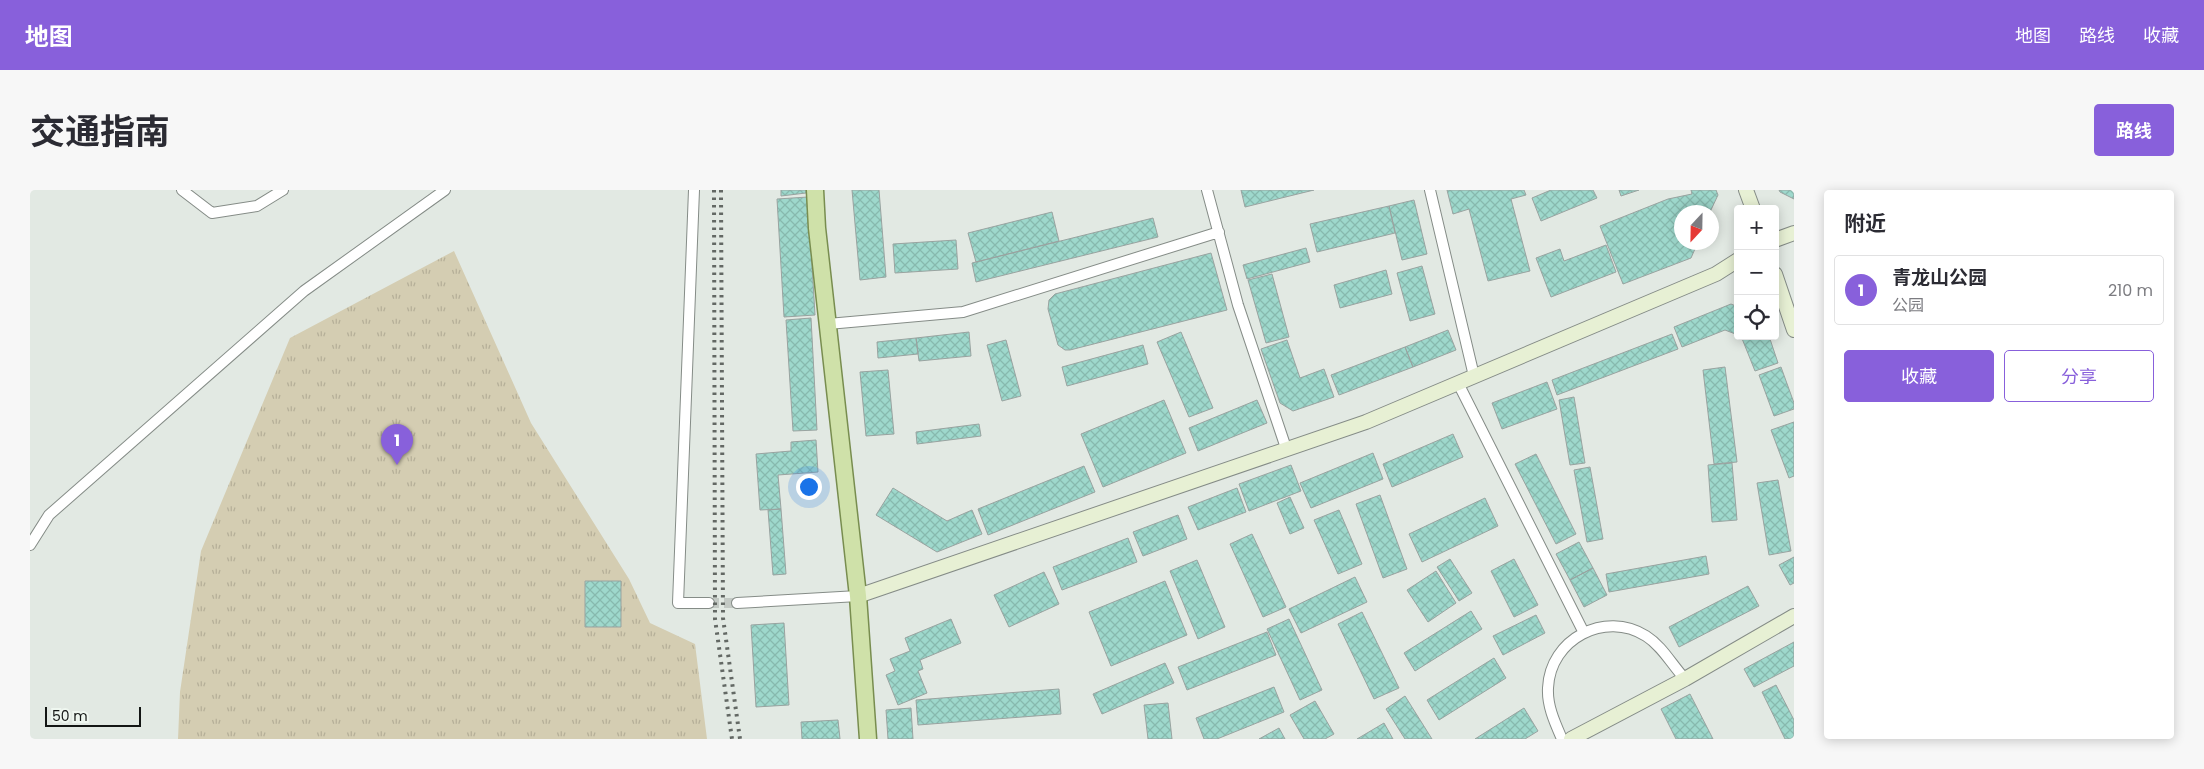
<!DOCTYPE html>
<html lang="zh">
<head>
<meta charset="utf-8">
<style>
	:root { --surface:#fff; --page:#f7f7f7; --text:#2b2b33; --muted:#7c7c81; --line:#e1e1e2; --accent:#8860db }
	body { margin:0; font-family:Poppins,"Noto Sans SC",sans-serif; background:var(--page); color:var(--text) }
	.controls { position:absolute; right:15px; top:15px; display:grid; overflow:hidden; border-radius:5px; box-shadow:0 2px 12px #0003 }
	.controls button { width:45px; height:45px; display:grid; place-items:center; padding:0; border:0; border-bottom:1px solid var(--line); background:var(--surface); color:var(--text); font:25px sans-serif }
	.compass { position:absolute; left:1644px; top:15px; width:45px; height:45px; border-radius:50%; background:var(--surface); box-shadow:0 2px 12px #0003; rotate:202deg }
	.scale { position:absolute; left:15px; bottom:12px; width:96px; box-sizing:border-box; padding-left:5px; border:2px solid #131614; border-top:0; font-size:14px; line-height:18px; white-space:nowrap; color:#131614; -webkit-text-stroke:4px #eff7f0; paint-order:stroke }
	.you { position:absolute; left:778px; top:296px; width:18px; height:18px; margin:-12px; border:4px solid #fff; border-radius:50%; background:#1a73e8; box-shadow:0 0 0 8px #1a73e833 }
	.badge { display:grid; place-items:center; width:32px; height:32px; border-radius:50%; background:var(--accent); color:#fff; font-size:16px; font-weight:700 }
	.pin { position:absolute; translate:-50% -41px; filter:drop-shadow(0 1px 2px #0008) }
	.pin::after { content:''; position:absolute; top:26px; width:18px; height:15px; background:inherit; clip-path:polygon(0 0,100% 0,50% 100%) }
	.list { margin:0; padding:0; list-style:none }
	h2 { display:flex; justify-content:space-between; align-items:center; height:65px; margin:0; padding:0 20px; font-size:21px }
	h2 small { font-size:16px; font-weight:400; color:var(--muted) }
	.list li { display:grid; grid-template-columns:32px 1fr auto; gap:15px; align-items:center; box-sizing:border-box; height:70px; margin:0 10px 10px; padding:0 10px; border:1px solid var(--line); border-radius:5px }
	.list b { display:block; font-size:19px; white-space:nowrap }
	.list p { margin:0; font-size:16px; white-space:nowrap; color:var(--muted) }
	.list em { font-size:16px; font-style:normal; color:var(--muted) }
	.actions { display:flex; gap:10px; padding:15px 20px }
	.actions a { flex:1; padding:11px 0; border:1px solid var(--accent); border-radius:5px; text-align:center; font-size:18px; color:var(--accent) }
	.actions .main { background:var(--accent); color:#fff }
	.icon { flex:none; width:28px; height:28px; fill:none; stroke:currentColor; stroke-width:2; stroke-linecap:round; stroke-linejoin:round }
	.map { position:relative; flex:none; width:1764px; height:549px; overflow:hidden; border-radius:5px }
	header { display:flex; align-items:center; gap:30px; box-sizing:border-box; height:70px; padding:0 25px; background:var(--accent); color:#fff }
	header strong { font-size:24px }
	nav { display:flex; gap:28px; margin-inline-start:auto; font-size:18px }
	.intro { display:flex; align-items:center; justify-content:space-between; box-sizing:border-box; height:120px; padding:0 30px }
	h1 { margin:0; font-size:35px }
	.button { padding:12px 22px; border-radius:5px; background:var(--accent); color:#fff; font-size:18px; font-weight:700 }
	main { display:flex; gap:30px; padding:0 30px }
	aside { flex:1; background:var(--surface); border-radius:5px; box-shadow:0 2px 12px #0003 }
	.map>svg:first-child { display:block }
	.park { fill:url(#park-tufts) }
	.building { fill:url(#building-cross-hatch); stroke:#99a3a0 }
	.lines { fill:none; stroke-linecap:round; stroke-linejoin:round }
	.street-tunnel { stroke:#c3c9c4; stroke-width:10; stroke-dasharray:10 5; stroke-linecap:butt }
	.street-casing { stroke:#858c87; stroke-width:12 }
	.secondary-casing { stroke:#858c87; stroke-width:16 }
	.primary-casing { stroke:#788d4f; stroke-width:19 }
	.street { stroke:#fff; stroke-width:10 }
	.secondary { stroke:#e7f0d4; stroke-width:14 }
	.primary { stroke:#cfe1a9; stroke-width:16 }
	.rail { stroke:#636864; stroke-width:4; stroke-dasharray:2.5 5; stroke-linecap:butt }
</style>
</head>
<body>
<header>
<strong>地图</strong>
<nav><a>地图</a><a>路线</a><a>收藏</a></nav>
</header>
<div class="intro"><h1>交通指南</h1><a class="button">路线</a></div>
<main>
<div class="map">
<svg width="1764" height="549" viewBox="0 0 1764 549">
	<defs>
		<pattern id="park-tufts" width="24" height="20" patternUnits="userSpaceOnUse" patternTransform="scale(1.25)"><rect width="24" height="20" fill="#d4cdb2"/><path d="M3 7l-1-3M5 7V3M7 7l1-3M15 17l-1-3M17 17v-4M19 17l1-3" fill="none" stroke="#b5af98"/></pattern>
		<pattern id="building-cross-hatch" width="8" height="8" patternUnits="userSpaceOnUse" patternTransform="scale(1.25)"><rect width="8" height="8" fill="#9ed8cc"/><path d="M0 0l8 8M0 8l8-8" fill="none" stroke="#87b9ae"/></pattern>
	</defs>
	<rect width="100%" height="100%" fill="#e2e9e3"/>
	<path class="park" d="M424,61l77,172 98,156 21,44 45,21 12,95h-529l2,-47 21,-141 89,-213z"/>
	<path class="building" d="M751,0h25v3l-25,3z
		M822,0h27l7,87 -26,3z
		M1211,0h73l-69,17z
		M1417,0h77l2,5 -15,4 19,72 -42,10 -19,-72 -16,5z
		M1521,0h42l4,8 -56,23 -9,-23z
		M1589,0h20l-18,6z
		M1661,0h25l2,5 -8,17h-28v30h16l-7,16 -68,26 -23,-58 68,-27 24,-5z
		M1749,0h15v9l-14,-7z
		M778,7l7,118 -31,2 -7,-118z
		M1384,10l13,54 -25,6 -13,-54z
		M1359,16l6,27 -78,19 -7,-28z
		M1022,22l7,29 -83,21 -8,-29z
		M1123,28l5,19 -182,45 -4,-19z
		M926,50l2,29 -63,4 -2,-29z
		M1576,55l10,27 -65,25 -15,-39 24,-9 4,12z
		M1276,58l4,14 -63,17 -4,-14z
		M1181,63l16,57 -157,40h-5l-7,-5 -10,-36 1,-9 6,-6z
		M1392,76l13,48 -25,7 -13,-48z
		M1356,80l6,24 -52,14 -6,-23z
		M1242,84l17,63 -23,6 -18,-63z
		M1701,114l7,3v28l-13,-5 -43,17 -8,-20z
		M781,128l6,112 -24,1 -7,-111z
		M1418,140l8,20 -43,17 -8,-20z
		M939,142l2,24 -52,5 -3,-23z
		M1151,142l32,76 -24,9 -32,-75z
		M1642,144l6,15 -121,46 -5,-15z
		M1711,146h28l9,27 -23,8z
		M886,148l2,16 -40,4 -1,-16z
		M976,150l15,56 -19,5 -15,-56z
		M1257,150l13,38 24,-9 10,28 -41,14 -13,-8 -19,-54z
		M1113,155l5,19 -81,22 -5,-19z
		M1375,157l8,20 -74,28 -8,-20z
		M1695,177l12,95 -23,2 -11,-94z
		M1751,177l13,36v6l-20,7 -15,-41z
		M858,180l6,64 -28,2 -6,-64z
		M1517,192l10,27 -55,20 -10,-26z
		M1544,207l11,66 -15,2 -11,-65z
		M1134,210l22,53 -83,34 -22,-53z
		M1227,210l10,23 -69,28 -9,-23z
		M1764,232v54l-5,2 -18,-48z
		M949,234l2,12 -64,8 -1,-12z
		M1423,244l10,23 -71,30 -9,-23z
		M786,250l2,32 -40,3 3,34 -21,1 -4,-56 35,-3v-9z
		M1343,263l10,26 -72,29 -11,-25z
		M1506,264l40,80 -20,10 -41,-80z
		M1702,273l5,57 -25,2 -4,-57z
		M1261,275l10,26 -52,20 -10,-27z
		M1054,276l11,26 -107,43 -10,-26z
		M1560,277l13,72 -16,3 -13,-72z
		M1748,290l13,71 -22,4 -12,-72z
		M863,298l54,33 25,-11 10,24 -45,18 -61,-37z
		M1207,298l9,24 -48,18 -10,-23z
		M1350,305l27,74 -24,9 -27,-74z
		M1260,307l14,31 -14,6 -13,-31z
		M1455,308l13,28 -76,36 -13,-28z
		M751,319l5,65 -13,1 -5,-65z
		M1309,320l23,54 -24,10 -24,-54z
		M1148,325l9,24 -44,17 -10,-24z
		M1222,344l34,73 -23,10 -33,-73z
		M1098,348l9,24 -75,28 -9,-23z
		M1549,352l14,26 -23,12 -14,-26z
		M1676,366l3,18 -100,18 -3,-18z
		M1764,367v26l-4,2 -11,-20z
		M1420,369l22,34 -13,8 -22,-34z
		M1484,369l24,46 -24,12 -23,-46z
		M1167,370l28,67 -27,12 -28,-68z
		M1563,378l14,27 -23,12 -14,-27z
		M1406,381l20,32 -28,19 -21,-32z
		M1014,382l15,32 -50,23 -15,-32z
		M1325,387l12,25 -66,31 -12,-24z
		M555,391h36v46h-36z
		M1135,391l22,54 -76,31 -22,-54z
		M1718,396l11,20 -80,41 -10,-20z
		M1441,421l11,18 -67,42 -11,-18z
		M1332,422l37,76 -25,11 -36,-75z
		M1506,425l9,18 -42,22 -10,-19z
		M921,429l10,24 -41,17 3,9 -5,2 9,22 -29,12 -12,-30 9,-4 -5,-12 20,-8 -5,-13z
		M1259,429l33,71 -22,10 -33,-71z
		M754,433l5,82 -33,2 -5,-82z
		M1237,442l9,23 -89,35 -9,-23z
		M1764,452v24l-40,21 -10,-18z
		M1464,468l12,20 -67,42 -12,-20z
		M1135,473l9,20 -72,31 -9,-20z
		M1746,495l18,35v19h-9l-23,-47z
		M1244,497l10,25 -67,27h-13l-8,-21z
		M1029,499l2,25 -143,11 -2,-25z
		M1660,504l23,45h-37l-15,-30z
		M1375,506l27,43h-27l-19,-30z
		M1285,511l19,33 -9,5h-21l-14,-24z
		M1138,513l4,36h-24l-4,-34z
		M881,518l2,31h-25l-2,-29z
		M1494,518l14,23 -13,8h-50z
		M808,530l2,19h-38l-1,-17z
		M1354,533l9,16h-36z
		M1249,538l6,11h-26z"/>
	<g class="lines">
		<path class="street-tunnel" d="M679,413h28"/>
		<g class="street-casing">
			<path id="street" d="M152,0l30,23 45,-7 26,-16
				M664,0l-16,413h31
				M1177,0l31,115 48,143
				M1400,0l44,186
				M798,134l135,-12 256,-80
				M1428,193l126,250
				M0,355l19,-30 255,-224 141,-101
				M707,413l121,-7
				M1532,549c-7,-16 -15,-33 -14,-51 2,-49 57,-78 98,-52 16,10 26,29 39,43"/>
		</g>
		<g class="secondary-casing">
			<path id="secondary" d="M1716,0l7,19
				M1745,50l19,-7
				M1745,84l19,56
				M828,406l508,-174 350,-148 22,-14
				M1541,549l114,-60 109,-63"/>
		</g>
		<g class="primary-casing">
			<path id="primary" d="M785,0l2,38 41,368 10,143"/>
		</g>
		<use href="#street" class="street"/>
		<use href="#secondary" class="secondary"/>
		<use href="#primary" class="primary"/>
		<path class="rail" d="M684,0l1,429 17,120
			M691,0l2,428 17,121"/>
	</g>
</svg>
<div class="controls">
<button>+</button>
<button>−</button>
<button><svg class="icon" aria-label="locate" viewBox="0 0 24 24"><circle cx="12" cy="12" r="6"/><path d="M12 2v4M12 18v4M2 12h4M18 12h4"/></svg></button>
</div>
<svg class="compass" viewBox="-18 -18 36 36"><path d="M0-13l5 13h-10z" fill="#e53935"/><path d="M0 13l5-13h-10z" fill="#7c7c81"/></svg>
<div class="scale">50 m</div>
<div class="you"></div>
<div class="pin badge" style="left:367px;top:275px">1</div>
</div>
<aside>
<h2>附近<small></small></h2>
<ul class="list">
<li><span class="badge">1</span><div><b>青龙山公园</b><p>公园</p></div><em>210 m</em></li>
</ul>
<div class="actions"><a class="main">收藏</a><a>分享</a></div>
</aside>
</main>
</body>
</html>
